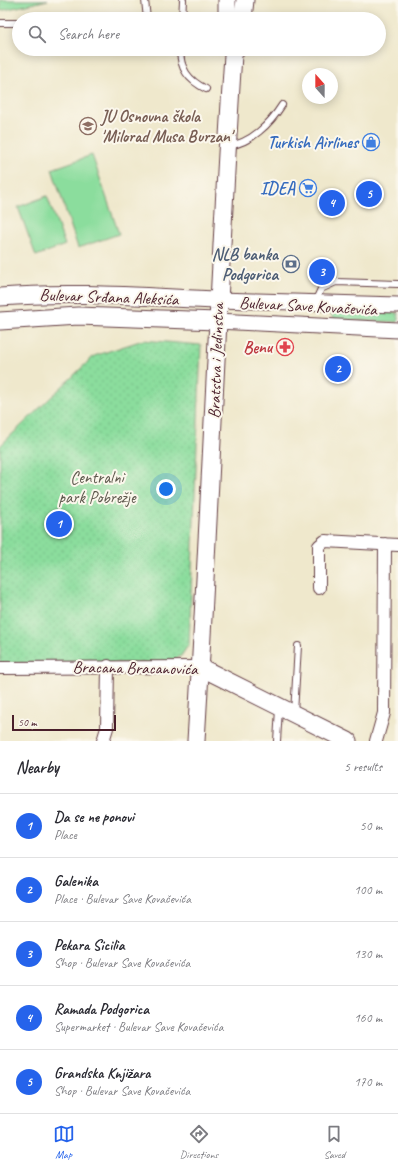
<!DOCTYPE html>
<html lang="en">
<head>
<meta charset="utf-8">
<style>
	:root { --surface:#fff; --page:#f7f7f7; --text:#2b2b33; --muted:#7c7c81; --line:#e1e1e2; --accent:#2563eb }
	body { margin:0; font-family:Caveat,sans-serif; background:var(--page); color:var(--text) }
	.compass { position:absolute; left:302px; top:68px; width:36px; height:36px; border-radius:50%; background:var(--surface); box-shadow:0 2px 10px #0003; rotate:339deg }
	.scale { position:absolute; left:12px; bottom:10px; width:104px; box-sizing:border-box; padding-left:4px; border:2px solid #4a1f2b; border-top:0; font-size:11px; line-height:14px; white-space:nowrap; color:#4a1f2b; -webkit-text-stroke:3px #fbf7ec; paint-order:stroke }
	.you { position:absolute; left:166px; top:489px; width:14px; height:14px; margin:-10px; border:3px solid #fff; border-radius:50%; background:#1a73e8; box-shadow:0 0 0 6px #1a73e833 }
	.badge { display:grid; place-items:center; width:26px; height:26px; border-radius:50%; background:var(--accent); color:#fff; font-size:13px; font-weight:700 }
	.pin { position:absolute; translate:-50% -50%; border:2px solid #fff; box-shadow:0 1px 4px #0006 }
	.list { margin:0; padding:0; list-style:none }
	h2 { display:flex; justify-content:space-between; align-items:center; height:52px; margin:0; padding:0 16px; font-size:17px }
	h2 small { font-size:13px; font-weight:400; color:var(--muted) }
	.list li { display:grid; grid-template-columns:26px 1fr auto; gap:12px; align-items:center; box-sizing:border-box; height:64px; padding:0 16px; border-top:1px solid var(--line) }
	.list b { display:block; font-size:15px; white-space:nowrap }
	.list p { margin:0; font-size:13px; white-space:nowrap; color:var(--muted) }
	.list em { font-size:13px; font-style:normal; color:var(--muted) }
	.icon { flex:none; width:22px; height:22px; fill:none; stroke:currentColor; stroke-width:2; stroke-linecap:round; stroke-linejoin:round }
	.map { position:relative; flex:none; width:398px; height:741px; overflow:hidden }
	.search { position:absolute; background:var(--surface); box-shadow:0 2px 10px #0003; left:12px; right:12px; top:12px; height:44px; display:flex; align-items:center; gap:10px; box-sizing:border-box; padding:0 14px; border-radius:22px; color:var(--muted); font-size:15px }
	.sheet { height:372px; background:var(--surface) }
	nav { display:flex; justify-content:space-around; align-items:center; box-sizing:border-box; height:56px; border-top:1px solid var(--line); background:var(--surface); font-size:11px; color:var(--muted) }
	nav a { display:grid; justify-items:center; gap:2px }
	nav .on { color:var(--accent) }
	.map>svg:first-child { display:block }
	.grass { fill:url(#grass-tufts); stroke:#6a7e64 }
	.park { fill:url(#park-dots); stroke:#6a7e64 }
	.pitch { fill:#8bdd9d; stroke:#6a7e64 }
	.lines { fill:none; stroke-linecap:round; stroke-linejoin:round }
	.service-casing { stroke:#633d43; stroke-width:8 }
	.minor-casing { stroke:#633d43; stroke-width:14 }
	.tertiary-casing { stroke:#633d43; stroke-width:17 }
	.secondary-casing { stroke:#633d43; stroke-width:19 }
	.service { stroke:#fff; stroke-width:6 }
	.minor { stroke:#fff; stroke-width:12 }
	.tertiary { stroke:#fff; stroke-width:15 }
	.secondary { stroke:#fff; stroke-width:17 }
	.labels { text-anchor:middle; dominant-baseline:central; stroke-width:4; stroke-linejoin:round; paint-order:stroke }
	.education-label { font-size:17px; font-weight:bold; fill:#785e54; stroke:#fbf7ec; text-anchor:start }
	.shop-label { font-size:17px; font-weight:bold; fill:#366cbe; stroke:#fbf7ec; text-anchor:end }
	.service-label { font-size:17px; font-weight:bold; fill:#4e5e75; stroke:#fbf7ec; text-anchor:end }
	.street-label { font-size:17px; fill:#4a1f2b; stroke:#fbf7ec }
	.health-label { font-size:17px; font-weight:bold; fill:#be3a42; stroke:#fbf7ec; text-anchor:end }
	.park-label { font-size:17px; fill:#5e584d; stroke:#fbf7ec }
</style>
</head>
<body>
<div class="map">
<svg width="398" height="741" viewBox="0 0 398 741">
	<defs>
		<pattern id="grass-tufts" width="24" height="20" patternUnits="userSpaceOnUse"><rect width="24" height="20" fill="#8bdd9d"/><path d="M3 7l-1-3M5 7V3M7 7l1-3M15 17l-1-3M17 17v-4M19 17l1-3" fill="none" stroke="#79bd87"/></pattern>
		<pattern id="park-dots" width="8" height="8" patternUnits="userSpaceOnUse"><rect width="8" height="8" fill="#8bdd9d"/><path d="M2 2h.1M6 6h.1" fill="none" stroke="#79bd87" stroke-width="1.8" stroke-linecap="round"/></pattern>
	</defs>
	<rect width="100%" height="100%" fill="#fbf7ec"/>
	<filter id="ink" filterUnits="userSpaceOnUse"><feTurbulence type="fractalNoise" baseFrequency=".025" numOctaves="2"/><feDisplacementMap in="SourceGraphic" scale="8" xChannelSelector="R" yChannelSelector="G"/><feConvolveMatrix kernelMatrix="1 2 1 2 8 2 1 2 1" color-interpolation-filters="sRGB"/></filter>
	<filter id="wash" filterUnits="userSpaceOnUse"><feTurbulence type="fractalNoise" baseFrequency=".012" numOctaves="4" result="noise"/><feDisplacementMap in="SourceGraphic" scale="16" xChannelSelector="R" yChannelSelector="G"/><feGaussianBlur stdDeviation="0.9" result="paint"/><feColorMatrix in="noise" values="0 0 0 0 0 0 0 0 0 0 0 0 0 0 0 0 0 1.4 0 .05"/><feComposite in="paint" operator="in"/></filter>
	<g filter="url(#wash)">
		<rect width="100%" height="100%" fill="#efe8cc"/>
		<path class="grass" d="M328,311l70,2v9l-63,-2z"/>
		<path class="park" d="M143,340l58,5 -12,299 -8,12 -16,7h-165v-217l94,-90z"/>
		<path class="pitch" d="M0,0h48l-48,11z
			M92,155l27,79 -41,14 -26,-79z
			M47,196l18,49 -29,11 -18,-49z"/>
	</g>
	<g filter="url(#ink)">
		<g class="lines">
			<g class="service-casing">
				<path id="service" d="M145,0l2,19
					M182,19l1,-19
					M0,23h17
					M180,49c0,20 8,31 26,40
					M228,146c23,-3 42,-22 54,-41
					M315,302l6,-13 15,-7 62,2
					M294,713l4,-67
					M277,741l2,-32"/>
			</g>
			<g class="minor-casing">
				<path id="minor" d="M319,588v-42l6,-5 73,4
					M0,668l200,-1
					M103,741l4,-13 1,-62
					M376,741l8,-28 1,-169"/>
			</g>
			<g class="tertiary-casing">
				<path id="tertiary" d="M218,300l180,5
					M217,321l181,9"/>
			</g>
			<g class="secondary-casing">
				<path id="secondary" d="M227,19v-19
					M243,19l2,-19
					M0,297c73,-6 145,0 218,3
					M0,321l78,-5 139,5
					M200,667l148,74
					M196,741c14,-229 22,-457 37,-686l3,-6"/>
			</g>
			<use href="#service" class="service"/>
			<use href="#minor" class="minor"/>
			<use href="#tertiary" class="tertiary"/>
			<use href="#secondary" class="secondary"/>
		</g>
	</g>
	<defs>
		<g id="school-ring" transform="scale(0.9)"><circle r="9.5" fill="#fbf7ec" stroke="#8d6e63" stroke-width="1.5"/><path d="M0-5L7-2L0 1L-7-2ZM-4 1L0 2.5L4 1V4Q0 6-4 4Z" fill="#8d6e63"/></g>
		<g id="shop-ring" transform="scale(0.9)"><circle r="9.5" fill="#fbf7ec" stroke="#3f7fe0" stroke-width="1.5"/><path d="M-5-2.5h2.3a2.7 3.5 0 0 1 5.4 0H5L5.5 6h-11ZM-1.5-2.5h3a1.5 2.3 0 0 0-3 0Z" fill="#3f7fe0"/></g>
		<g id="supermarket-ring" transform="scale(0.9)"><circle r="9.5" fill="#fbf7ec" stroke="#3f7fe0" stroke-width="1.5"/><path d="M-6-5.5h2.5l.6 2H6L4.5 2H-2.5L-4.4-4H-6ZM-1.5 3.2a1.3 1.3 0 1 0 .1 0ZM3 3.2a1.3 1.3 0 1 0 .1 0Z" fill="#3f7fe0"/></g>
		<g id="bank-ring" transform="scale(0.9)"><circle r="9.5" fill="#fbf7ec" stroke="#5c6f8a" stroke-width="1.5"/><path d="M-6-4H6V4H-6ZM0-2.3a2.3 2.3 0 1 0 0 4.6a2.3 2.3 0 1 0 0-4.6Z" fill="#5c6f8a"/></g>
		<g id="pharmacy-ring" transform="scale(0.9)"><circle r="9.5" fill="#fbf7ec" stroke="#e0444e" stroke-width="1.5"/><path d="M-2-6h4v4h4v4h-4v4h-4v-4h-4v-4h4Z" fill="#e0444e"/></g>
	</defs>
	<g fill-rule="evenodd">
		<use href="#school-ring" x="88" y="126"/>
		<use href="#shop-ring" x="371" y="142"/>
		<use href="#supermarket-ring" x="308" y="188"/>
		<use href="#bank-ring" x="291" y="264"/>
		<use href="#pharmacy-ring" x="285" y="347"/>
	</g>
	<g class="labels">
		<g class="education-label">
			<text x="101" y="116">JU Osnovna škola<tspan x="101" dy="20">'Milorad Musa Burzan'</tspan></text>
		</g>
		<g class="shop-label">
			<text x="358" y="142">Turkish Airlines</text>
			<text x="295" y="188">IDEA</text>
		</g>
		<g class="service-label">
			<text x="278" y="254">NLB banka<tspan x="278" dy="20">Podgorica</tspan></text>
		</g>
		<g class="street-label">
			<text transform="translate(109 297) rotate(2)">Bulevar Srđana Aleksića</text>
			<text transform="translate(308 306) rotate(3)">Bulevar Save Kovačevića</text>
			<text transform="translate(216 361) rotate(-88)">Bratstva i Jedinstva</text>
			<text transform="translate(135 668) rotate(1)">Bracana Bracanovića</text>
		</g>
		<g class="health-label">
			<text x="272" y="347">Benu</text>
		</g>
		<g class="park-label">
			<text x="97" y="477">Centralni<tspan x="97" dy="20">park Pobrežje</tspan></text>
		</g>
	</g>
</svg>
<svg class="compass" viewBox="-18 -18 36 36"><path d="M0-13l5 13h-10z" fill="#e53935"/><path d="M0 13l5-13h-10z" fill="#7c7c81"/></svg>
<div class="scale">50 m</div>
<div class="you"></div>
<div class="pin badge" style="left:59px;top:524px">1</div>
<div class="pin badge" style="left:338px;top:369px">2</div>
<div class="pin badge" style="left:322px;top:272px">3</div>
<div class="pin badge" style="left:332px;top:203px">4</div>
<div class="pin badge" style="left:369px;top:194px">5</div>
<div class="search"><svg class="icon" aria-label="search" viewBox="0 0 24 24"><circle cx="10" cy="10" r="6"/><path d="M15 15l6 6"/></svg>Search here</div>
</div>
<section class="sheet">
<h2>Nearby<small>5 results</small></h2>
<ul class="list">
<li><span class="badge">1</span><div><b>Da se ne ponovi</b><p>Place</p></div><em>50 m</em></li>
<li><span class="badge">2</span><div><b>Galenika</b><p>Place · Bulevar Save Kovačevića</p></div><em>100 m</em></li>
<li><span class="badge">3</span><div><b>Pekara Sicilia</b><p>Shop · Bulevar Save Kovačevića</p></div><em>130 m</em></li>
<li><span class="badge">4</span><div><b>Ramada Podgorica</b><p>Supermarket · Bulevar Save Kovačevića</p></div><em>160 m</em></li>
<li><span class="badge">5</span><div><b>Grandska Knjižara</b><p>Shop · Bulevar Save Kovačevića</p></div><em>170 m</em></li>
</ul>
</section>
<nav>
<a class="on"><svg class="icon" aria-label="map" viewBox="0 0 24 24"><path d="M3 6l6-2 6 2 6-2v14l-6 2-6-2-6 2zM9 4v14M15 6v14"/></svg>Map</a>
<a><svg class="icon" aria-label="directions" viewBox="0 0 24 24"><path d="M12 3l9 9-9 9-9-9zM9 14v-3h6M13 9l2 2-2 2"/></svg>Directions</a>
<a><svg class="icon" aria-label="saved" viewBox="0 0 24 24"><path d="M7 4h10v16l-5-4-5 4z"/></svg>Saved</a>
</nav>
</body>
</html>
